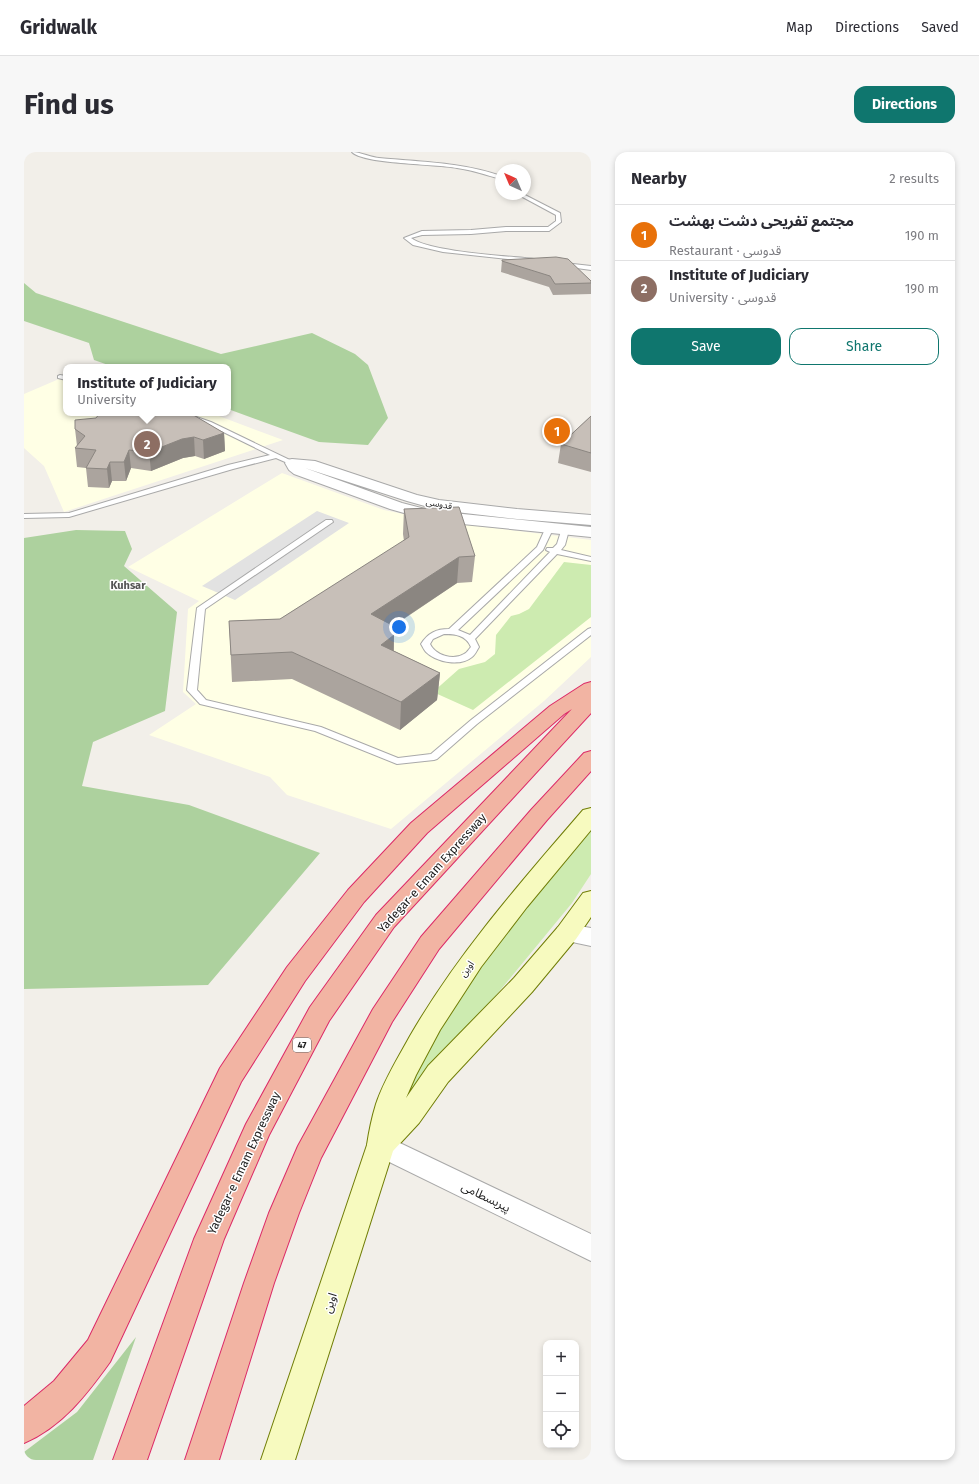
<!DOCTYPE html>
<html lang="en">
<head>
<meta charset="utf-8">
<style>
	:root { --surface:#fff; --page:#f7f7f7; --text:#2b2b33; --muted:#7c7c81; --line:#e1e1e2; --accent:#0f766e }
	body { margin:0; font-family:"Fira Sans","Noto Sans Arabic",sans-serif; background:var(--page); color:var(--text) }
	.controls { position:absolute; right:12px; bottom:12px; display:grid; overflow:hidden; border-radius:8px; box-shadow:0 2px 6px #0003 }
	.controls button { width:36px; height:36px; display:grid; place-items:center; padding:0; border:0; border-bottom:1px solid var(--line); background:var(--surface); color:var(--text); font:20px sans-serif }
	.compass { position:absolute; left:471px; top:12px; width:36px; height:36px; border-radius:50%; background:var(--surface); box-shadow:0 2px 6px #0003; rotate:316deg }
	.you { position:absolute; left:375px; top:475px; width:14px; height:14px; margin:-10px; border:3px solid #fff; border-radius:50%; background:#1a73e8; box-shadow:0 0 0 6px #1a73e833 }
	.badge { display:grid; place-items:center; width:26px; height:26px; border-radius:50%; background:var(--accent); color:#fff; font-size:13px; font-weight:700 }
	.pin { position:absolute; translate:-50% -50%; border:2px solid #fff; box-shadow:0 1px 4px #0006 }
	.popup { position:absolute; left:39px; top:212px; width:168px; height:52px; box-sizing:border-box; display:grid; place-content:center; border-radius:8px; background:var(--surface); filter:drop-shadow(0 1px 3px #0005); font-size:13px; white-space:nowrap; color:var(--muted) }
	.popup b { font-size:15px; color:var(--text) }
	.popup::after { content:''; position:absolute; left:50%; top:100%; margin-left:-8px; border:8px solid transparent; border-top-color:var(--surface) }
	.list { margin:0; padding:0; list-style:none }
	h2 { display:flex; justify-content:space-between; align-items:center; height:52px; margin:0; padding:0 16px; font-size:17px }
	h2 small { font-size:13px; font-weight:400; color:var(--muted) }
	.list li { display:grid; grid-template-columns:26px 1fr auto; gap:12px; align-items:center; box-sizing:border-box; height:56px; padding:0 16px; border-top:1px solid var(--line) }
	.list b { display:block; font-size:15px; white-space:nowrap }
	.list p { margin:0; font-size:13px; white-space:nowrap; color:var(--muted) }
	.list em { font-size:13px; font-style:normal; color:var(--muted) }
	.actions { display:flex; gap:8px; padding:12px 16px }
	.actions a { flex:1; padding:9px 0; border:1px solid var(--accent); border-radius:12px; text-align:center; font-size:14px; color:var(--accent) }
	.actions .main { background:var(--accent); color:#fff }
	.icon { flex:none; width:22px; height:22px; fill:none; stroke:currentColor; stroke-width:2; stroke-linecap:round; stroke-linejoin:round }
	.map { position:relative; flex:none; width:567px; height:1308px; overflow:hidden; border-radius:12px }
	header { display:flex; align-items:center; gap:24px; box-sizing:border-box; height:56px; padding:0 20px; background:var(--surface); border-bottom:1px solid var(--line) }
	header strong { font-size:19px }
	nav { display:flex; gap:22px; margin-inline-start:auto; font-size:14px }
	.intro { display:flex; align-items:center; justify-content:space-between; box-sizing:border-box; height:96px; padding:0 24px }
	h1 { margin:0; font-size:28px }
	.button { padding:10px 18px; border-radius:12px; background:var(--accent); color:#fff; font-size:14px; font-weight:700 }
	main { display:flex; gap:24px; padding:0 24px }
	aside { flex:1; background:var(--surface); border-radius:12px; box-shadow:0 2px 6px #0003 }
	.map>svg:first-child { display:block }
	.education { fill:#ffffe5 }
	.grass { fill:#cdebb0 }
	.forest { fill:#add19e }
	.parking { fill:#e2e2e2 }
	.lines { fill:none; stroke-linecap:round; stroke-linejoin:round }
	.service-casing { stroke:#a9a9a9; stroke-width:2 }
	.minor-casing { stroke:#a9a9a9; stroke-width:2 }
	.tertiary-casing { stroke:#a9a9a9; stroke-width:2 }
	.secondary-casing { stroke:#707d05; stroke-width:2 }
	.trunk-casing { stroke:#dc2a67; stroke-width:2 }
	.service { fill:#fff; fill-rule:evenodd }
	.minor { fill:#fff; fill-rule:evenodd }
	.tertiary { fill:#fff; fill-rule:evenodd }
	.secondary { fill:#f7fabf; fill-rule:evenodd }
	.trunk { fill:#f2b4a3; fill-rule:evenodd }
	.wall { fill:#aba49e }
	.shaded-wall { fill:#8b8681 }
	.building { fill:#c7bfb8; stroke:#8b8681 }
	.labels { text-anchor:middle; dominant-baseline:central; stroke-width:3; stroke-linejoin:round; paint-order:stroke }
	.far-street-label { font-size:9px; fill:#222; stroke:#fff }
	.shield { fill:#fff; stroke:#646464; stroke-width:1 }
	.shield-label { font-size:9px; font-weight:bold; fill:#222 }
	.street-label { font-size:10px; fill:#222; stroke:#fff }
	.neighbourhood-label { font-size:11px; font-weight:bold; fill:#555; stroke:#fff }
	.near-street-label { font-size:12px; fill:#222; stroke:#fff }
</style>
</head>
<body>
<header>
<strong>Gridwalk</strong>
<nav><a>Map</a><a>Directions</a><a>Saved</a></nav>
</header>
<div class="intro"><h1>Find us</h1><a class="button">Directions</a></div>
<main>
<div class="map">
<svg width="567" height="1308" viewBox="0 0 567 1308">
	<rect width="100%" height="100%" fill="#f2efe9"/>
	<path class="education" d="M42,224v37h145l72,27 -219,72 -20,-46 -20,-18v-54z
		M258,321l102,37 53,11 154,19v117l-47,44 -153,128 -104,-34 -17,-18 -121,-42 47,-31 -13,-12 5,-83 11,-8 -71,-34z"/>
	<path class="grass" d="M540,410l27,3v52l-118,93 -40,-18 26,-23 26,-7 10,-8 1,-19 15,-19 8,-2 10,-5z
		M567,679v43l-19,29 -173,210c15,-32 29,-65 48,-95 41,-67 93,-127 144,-187z"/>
	<path class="forest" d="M0,131l12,10 185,61 91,-21 43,21 13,11 20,53 -20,27 -49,-3 -91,-33v-42h-114l-20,-7 -5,-17 -65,-22z
		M52,378l49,1 7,18 -8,17 53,46 -12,99 -72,31 -11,44 107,19 131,48 -112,132 -184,4v-451z
		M112,1185l-43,123h-69v-8l53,-40z"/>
	<path class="parking" d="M293,359l32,12 -114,77 -33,-14z"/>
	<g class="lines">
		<g class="service-casing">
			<path id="service" d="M328,0c8,0 18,5 27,6 42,4 82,4 122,18v3c-15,-4 -29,-9 -44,-11 -21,-4 -94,-4 -105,-16z
				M493,42h6l37,19 1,9 -12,9h-43l-35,3 -49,1 -11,3c18,14 97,18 123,21l3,2 -1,1 -93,-10 -30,-7 -9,-7 18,-7 49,-1 35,-3h42l8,-6v-6z
				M540,111l27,3v4l-29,-4 -1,-1z
				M36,223l6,1v4l-8,-2v-2z
				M151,261h10l26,9 85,41 -4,2 -16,-7 -43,11 -164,48 -45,1v-4l45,-1 159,-48 42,-10 -63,-31z
				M302,368h6l1,2 -128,87 -8,81 9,10 115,27 77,31 33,-4 40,-34 117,-91 3,-1v7l-114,89 -40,35 -3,1 -37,4 -82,-33 -115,-27 -13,-14 10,-82z
				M522,375h3l4,2 -10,21 -85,80 12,5 80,-83 -4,-2 1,-2h6l4,-4 5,-16h6l1,2 -4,15 -4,5 30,7v4l-34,-7 -82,85 4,8c-2,3 -4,8 -7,10 -12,10 -36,5 -46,-5 -2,-2 -3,-5 -5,-8 7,-11 15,-15 28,-15l88,-82zM420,482c11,0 22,1 27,13 -2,2 -4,6 -7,7 -11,7 -29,1 -34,-10l3,-5z"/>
		</g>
		<g class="minor-casing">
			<path id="minor" d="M268,307l23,2 102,34 22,5 78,9 74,6v10l-74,-6 -78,-9 -32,-9 -102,-33 97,35 31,8 158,16v10l-159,-16 -42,-12 -96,-35 -5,-4 -4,-7 2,-3z
				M357,982l210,100v27l-220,-108 -4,-8 4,-8z"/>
		</g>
		<g class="tertiary-casing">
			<path id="tertiary" d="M543,772l24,4v18l-33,-7 -3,-6 3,-6z"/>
		</g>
		<g class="secondary-casing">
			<path id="secondary" d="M567,656v22l-64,77 -46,60 -41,63 -24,45 -10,23 22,-32 86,-88 44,-51 25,-34 8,-2v26l-15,22 -44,53 -84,90 -29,41 -26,28 -98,309h-34l106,-315c2,-14 5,-28 9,-41 8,-24 22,-46 34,-68 48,-83 111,-154 173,-226z"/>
		</g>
		<g class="trunk-casing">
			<path id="trunk" d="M567,530v31l-197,214 -65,94 -60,114 -45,104 -77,221h-34l81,-221 52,-115 64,-117 66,-92 196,-206 -8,5 -137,119 -63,69 -59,79 -64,101 -131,280c-23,32 -48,65 -86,81v-37l30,-25 34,-41 132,-272 67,-101 61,-77 63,-67 139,-117 34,-22z
				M567,599v20l-44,49 -108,129 -47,73 -71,136 -22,55 -25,70 -55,177h-34l59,-177 25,-70 29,-67 75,-137 48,-72 110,-127 53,-57z"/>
		</g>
		<use href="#service" class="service"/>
		<use href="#minor" class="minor"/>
		<use href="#tertiary" class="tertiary"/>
		<use href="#secondary" class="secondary"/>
		<use href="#trunk" class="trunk"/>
	</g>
	<path class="wall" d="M478,108l89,21v13l-38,1 -4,-8 -48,-15z
		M567,264v56l-33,-9 3,-19z
		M51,277l149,4 1,18 -21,8 -9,-3 -12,2 -32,13 -20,-3 -5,13h-14l-3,7 -21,-1 -2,-19 -9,-1 -2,-19 2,-2z
		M380,357l71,47 -3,26 -15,1 -65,44 2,8v16l46,22 -3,27 -37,30 -108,-51 -60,3 -3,-61 51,-2 124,-78 -1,-7z"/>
	<path class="shaded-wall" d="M200,281l1,18 -21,8 -1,-19z
		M170,285l1,19 -12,2 -32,13 -2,-19 33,-13z
		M105,298l2,18 -5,13 -2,-19z
		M86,310l2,19 -3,7 -2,-19z
		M435,405l-2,26 -87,58 1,-27z
		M370,483l-1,27 -12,-17z
		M416,521l-3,27 -37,30 1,-28z"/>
	<path class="building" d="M532,105l12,2 23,22v2l-36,1 -5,-8 -48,-15v-1z
		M76,261h90l34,20 -21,7 -9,-3 -12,2 -33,13 -20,-2 -5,12h-14l-3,7 -21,-1 10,-18 -21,-2 10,-12 -10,-7v-9l21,-2z
		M567,264v37l-30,-9z
		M435,355l16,49 -16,1 -88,57 19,10 4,11 -13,10 59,28 -39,29 -109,-50 -61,3 -2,-34 51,-2 129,-82 -5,-28z"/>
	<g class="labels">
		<g class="far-street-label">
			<text transform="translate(415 352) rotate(11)">قدوسی</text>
		</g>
		<rect class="shield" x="269" y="886" width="18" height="14" rx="3"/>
		<g class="shield-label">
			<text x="278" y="893">47</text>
		</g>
		<g class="street-label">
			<text transform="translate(443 817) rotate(-55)">اوین</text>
		</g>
		<g class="neighbourhood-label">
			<text x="104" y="433">Kuhsar</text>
		</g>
		<g class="near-street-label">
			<text transform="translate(408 721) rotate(-48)">Yadegar-e Emam Expressway</text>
			<text transform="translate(220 1011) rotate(-65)">Yadegar-e Emam Expressway</text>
			<text transform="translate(462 1045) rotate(26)">پیربسطامی</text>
			<text transform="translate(306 1151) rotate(-72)">اوین</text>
		</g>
	</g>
</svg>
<div class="controls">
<button>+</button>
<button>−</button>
<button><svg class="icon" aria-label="locate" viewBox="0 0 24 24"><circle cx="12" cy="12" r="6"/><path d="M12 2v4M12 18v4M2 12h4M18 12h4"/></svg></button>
</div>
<svg class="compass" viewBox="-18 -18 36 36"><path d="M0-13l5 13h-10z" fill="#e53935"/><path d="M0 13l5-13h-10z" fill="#7c7c81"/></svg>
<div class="you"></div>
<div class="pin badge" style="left:533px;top:279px;background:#e8710a">1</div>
<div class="pin badge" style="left:123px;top:292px;background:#8d6e63">2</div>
<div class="popup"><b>Institute of Judiciary</b>University</div>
</div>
<aside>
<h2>Nearby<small>2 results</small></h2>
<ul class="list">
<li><span class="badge" style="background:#e8710a">1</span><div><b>مجتمع تفریحی دشت بهشت</b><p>Restaurant · قدوسی</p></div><em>190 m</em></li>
<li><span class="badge" style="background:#8d6e63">2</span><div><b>Institute of Judiciary</b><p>University · قدوسی</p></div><em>190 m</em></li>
</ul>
<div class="actions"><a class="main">Save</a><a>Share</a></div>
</aside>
</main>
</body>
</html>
